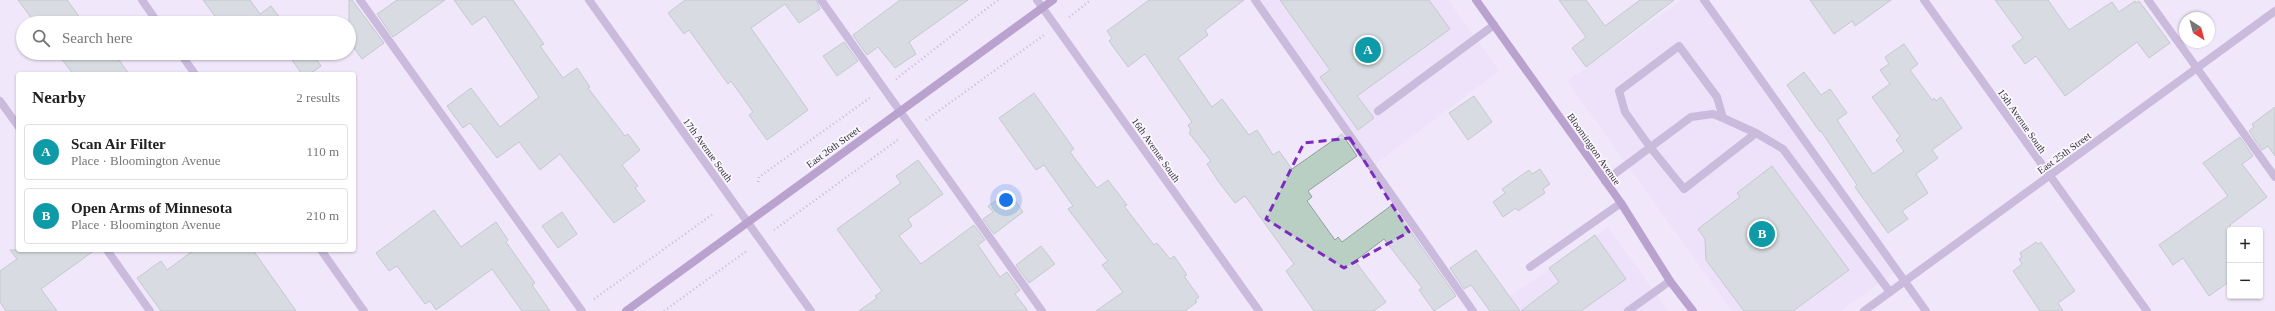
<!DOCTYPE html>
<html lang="en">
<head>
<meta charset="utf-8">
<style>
	:root { --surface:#fff; --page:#f6f6f6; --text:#222; --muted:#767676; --line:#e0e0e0; --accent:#238159 }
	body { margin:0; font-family:"Times New Roman",serif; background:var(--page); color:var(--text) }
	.controls { position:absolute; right:12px; bottom:12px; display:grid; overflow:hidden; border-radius:4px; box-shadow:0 1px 3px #0004 }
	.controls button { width:36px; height:36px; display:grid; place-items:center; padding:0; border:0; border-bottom:1px solid var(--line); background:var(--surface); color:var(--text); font:20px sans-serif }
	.compass { position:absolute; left:2179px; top:12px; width:36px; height:36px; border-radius:50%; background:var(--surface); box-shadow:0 1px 3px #0004; rotate:144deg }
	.you { position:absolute; left:1006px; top:200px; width:14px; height:14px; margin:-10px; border:3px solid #fff; border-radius:50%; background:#1a73e8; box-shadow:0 0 0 6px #1a73e833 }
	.badge { display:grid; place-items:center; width:26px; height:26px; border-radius:50%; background:var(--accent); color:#fff; font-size:13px; font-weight:700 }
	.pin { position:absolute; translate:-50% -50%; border:2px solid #fff; box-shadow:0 1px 4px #0006 }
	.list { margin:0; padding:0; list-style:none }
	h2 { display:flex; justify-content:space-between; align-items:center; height:52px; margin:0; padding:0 16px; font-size:17px }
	h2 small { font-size:13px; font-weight:400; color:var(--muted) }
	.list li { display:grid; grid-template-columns:26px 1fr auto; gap:12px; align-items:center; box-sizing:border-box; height:56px; margin:0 8px 8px; padding:0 8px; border:1px solid var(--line); border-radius:4px }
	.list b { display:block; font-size:15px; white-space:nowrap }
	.list p { margin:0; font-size:13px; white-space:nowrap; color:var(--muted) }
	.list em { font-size:13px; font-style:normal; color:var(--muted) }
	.icon { flex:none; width:22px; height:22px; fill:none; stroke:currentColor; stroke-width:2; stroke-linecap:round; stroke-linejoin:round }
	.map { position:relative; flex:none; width:2275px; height:311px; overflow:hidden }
	.search { position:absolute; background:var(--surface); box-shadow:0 1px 3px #0004; left:16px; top:16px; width:340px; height:44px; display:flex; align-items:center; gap:10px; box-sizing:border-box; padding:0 14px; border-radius:22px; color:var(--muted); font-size:15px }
	.panel { position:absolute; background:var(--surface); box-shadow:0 1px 3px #0004; left:16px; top:72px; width:340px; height:180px; border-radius:4px }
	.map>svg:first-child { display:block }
	.built { fill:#e8dbf5 }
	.building { fill:#bacfc3; stroke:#8fa297 }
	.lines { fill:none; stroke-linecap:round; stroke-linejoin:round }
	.path { stroke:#938c99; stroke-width:2.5; stroke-dasharray:1 3; stroke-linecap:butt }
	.lane { stroke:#9c83b5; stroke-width:8 }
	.street { stroke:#9c83b5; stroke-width:8 }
	.secondary { stroke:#764f97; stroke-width:8 }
	.marked { fill:none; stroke:#7b2cbf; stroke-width:3; stroke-dasharray:8 5; stroke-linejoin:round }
	.labels { text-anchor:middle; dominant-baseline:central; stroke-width:3.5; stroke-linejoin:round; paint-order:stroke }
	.street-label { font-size:10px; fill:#302c33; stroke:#fbf7ff }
</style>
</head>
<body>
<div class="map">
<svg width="2275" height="311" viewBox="0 0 2275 311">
	<rect width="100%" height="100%" fill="#f1e7fb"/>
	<path class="built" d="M1251,0h197l51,71 -125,94z
		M1682,0h25l193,268 -59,43h-109l-165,-230z
		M1608,227l60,84h-178z"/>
	<path class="building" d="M18,0h49l17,23h-49z
		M203,0h47l10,14 11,-8 13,17h-64z
		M349,0h3l32,43 -22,16 -13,-18z
		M397,0h48l-52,37 -16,-23z
		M454,0h59l31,44 -4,2 23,32 14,-10 13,19 -2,1 37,48 3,-2 12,16 -18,15 16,21 -3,2 10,13 -31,22 -54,-69 -20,16 -21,-28 -22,16 -27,-35 -7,5 -16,-22 24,-18 29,39 39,-30 -54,-81 -13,9z
		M685,0h131l4,9 -21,14 -14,-19 -34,24 57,82 -41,30 -18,-25 4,-3 -22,-31 -3,3 -39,-54 -5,4 -16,-21z
		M900,0h68l-59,42 7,12 -21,14 -17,-21 -11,8 -14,-20z
		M1149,0h95l-39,30 3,5 -30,23 34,49 10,-8 27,36 8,-5 16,25 6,-4 13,18 50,-35 15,22 -49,35 4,6 -5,4 28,39 3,-3 4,5 50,-37 64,91 -22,15 -15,-21 3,-2 -38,-49 -29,22 31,41 -12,9h-60l-28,-40 8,-7 -49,-68 -10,7 -17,-22 -11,-17 4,-3 -22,-28 2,-3 -3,-5 4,-3 -47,-68 -17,13 -19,-26 3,-3 -5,-7z
		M1280,0h149l21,29 -93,67 17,22 -16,12 -38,-53 10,-7z
		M1559,0h27l19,26 35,-26h34l-88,67 -14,-19 14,-11z
		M1810,0h81l-36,26 -3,-5 -18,13z
		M1995,0h53l21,30 43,-28 7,10 16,-11 1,2 3,-2 31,42 -21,15 -12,-16 -72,54 -29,-40 -11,8 -13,-18 11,-8z
		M844,42l14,19 -21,15 -14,-20z
		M1904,44l14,20 -8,6 22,30 2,-2 2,3 5,-4 21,31 -30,22 6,8 -22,16 12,19 -26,18 6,8 -20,14 -33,-46 2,-2 -36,-54 -1,1 -33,-47 17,-13 17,23 9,-6 17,24 -10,7 36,54 31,-23 -8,-11 4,-4 -28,-39 18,-13 -10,-14 9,-6 -4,-7z
		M57,53h57l15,21h-56z
		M287,53h25l9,13 -11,8h-8z
		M1034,93l40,56 -4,3 27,36 11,-8 19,25 -3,1 30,39 3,-2 13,16 4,-3 13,19 -3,1 15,21 -4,4 2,1 -12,9h-89l27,-19 -21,-27 6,-4 -40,-52 5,-3 -29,-41 -8,5 -37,-52z
		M1474,96l18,26 -24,18 -19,-27z
		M2275,107v49l-7,-10 -6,4 -13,-19 5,-4 -2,-3z
		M2240,137l13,19 -11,8 25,33 -37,28v56l-21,15 -26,-38 -10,7 -14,-20 69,-49 -25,-33z
		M918,160l25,34 -35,25 4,7 -13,10 22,28 53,-39 11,15 -7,5 22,32 7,-5 13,18 -5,4 13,17h-169l18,-13 -2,-2 7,-5 -45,-62 64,-46 -5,-7z
		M1772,166l77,104 -56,41h-49l-38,-51 -1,-21 -7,-10 42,-32 -3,-4z
		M1540,169l10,15 -7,5 2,4 -27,18 -2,-3 -13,9 -10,-15 12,-9 -3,-4 27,-19 3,4z
		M1009,192l14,20 -29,22 -11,-15 10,-7 -5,-6z
		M434,210l27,37 35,-25 12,18 -2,2 29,41 -3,2 18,26h-28l-30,-42 -56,41 -6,-9 -5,3 -28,-38 -8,5 -13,-18z
		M562,212l15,22 -19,14 -16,-22z
		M1595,235l31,44 -45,32h-60l38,-29 -10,-14z
		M2036,242l2,2 3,-2 34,49 -17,12 5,8h-23l-27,-40 9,-7 -3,-5 3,-2 -2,-4z
		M1041,246l14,18 -26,19 -13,-18z
		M10,250h85l-54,39 16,22h-51l-6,-9v-31l17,-12z
		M194,250h59l43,61h-135l-24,-33 24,-17 6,9z
		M1476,250l44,61h-30l-19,-26 -7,4 -14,-21z"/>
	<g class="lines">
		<path class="path" d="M1069,17l22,-17
			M896,79l102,-79
			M926,120l118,-85
			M758,182l1,-5 112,-80
			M774,230l125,-91
			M594,299l119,-85
			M664,311l84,-61"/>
		<path class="lane" d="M360,0l222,311
			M821,0l221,311
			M1255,0l218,311
			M1704,0l222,311
			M2148,0l127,177
			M0,101l18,25
			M1378,111l116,-86
			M1723,118l-6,-21 -38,-51 -60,45 6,21 25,35 34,42 72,-56
			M1605,181l86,-64 22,-3 10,4 33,15 27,16 107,143
			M107,250l43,61
			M1530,267l91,-64
			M1628,311l42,-30"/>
		<path class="street" d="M142,0l16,23
			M589,0l222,311
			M1037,0l222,311
			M1924,0l223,311
			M180,53l15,21
			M321,250l43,61
			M1864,311l411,-300"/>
		<path class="secondary" d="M1476,0l145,203 49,78 23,30
			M626,311l427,-311"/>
	</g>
	<path d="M0 0H2275V311H0ZM1350,138l59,94 -65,36 -78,-49 38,-76z" fill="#f1e7fb" fill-opacity=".55" fill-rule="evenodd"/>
	<path class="marked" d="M1350,138l59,94 -65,36 -78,-49 38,-76z"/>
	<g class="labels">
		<g class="street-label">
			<text transform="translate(2022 121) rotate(55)">15th Avenue South</text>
			<text transform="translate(833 147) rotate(-36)">East 26th Street</text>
			<text transform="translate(1594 149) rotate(55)">Bloomington Avenue</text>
			<text transform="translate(708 150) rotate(54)">17th Avenue South</text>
			<text transform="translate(1156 150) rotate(55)">16th Avenue South</text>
			<text transform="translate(2064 153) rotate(-36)">East 25th Street</text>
		</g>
	</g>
</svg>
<div class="controls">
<button>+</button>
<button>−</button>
</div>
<svg class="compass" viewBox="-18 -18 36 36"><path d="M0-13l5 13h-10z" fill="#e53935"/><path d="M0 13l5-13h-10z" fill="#767676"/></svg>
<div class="you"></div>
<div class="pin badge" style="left:1368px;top:50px;background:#0f9aa8">A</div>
<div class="pin badge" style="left:1762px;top:234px;background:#0f9aa8">B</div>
<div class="search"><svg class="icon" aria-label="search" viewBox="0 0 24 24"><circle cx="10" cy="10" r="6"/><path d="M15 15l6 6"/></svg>Search here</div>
<section class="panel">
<h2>Nearby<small>2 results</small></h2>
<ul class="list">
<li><span class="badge" style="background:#0f9aa8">A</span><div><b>Scan Air Filter</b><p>Place · Bloomington Avenue</p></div><em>110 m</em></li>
<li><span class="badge" style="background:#0f9aa8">B</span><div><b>Open Arms of Minnesota</b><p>Place · Bloomington Avenue</p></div><em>210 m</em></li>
</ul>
</section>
</div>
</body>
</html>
